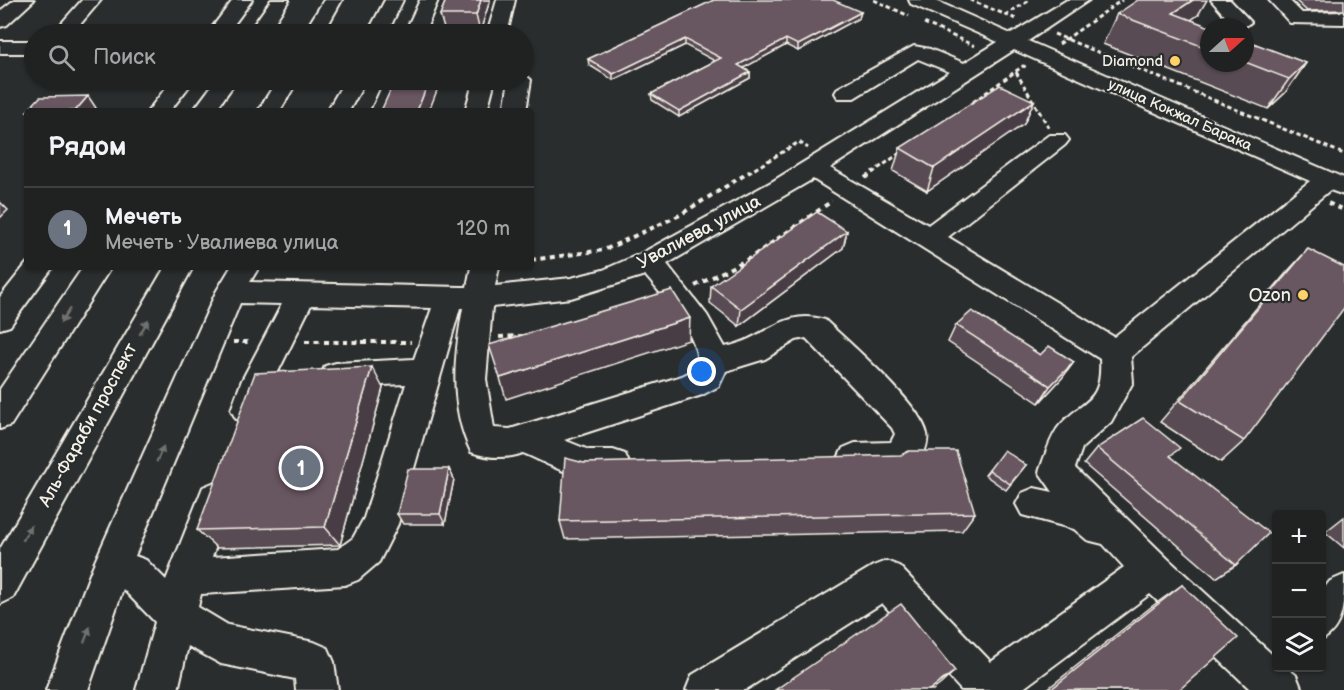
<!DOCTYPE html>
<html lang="ru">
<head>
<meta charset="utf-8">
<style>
	:root { --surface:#202222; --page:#282a2a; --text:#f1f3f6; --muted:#a2a4a5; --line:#3d3f40; --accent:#ffd166 }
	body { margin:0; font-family:"Balsamiq Sans",sans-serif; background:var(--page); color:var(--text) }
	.controls { position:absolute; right:18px; bottom:18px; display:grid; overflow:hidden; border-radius:6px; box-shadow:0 2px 4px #0004 }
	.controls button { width:54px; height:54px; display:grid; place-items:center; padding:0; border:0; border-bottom:2px solid var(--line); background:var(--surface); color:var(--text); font:30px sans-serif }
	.compass { position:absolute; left:1200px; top:18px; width:54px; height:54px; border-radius:50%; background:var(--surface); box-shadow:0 2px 4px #0004; rotate:69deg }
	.you { position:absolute; left:702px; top:372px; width:21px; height:21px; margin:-15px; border:4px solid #fff; border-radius:50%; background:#1a73e8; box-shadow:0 0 0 9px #1a73e833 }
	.badge { display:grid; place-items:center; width:39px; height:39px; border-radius:50%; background:var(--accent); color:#fff; font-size:20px; font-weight:700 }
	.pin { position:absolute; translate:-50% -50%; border:3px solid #fff; box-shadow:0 2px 6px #0006 }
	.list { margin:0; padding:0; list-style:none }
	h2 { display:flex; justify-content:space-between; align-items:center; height:78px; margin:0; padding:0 24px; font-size:26px }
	h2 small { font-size:20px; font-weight:400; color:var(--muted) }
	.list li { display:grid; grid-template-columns:39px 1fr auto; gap:18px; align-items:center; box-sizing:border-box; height:84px; padding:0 24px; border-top:2px solid var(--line) }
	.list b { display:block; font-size:22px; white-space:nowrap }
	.list p { margin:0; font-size:20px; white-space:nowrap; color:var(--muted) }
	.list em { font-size:20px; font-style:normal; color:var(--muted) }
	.icon { flex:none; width:33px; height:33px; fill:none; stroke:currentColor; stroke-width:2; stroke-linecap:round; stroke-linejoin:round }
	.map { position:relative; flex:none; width:1344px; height:690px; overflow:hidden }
	.search { position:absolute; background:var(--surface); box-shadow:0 2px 4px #0004; left:24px; top:24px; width:510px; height:66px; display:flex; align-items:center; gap:15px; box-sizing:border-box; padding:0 21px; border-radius:33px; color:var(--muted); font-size:22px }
	.panel { position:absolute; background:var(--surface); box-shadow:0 2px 4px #0004; left:24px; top:108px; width:510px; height:162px; border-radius:6px }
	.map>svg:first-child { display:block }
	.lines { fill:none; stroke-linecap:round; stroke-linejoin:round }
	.minor-casing { stroke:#f4f1e8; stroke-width:4 }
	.path-far1 { stroke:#f4f1e8; stroke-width:3; stroke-dasharray:4.5 3; stroke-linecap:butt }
	.path { stroke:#f4f1e8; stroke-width:4; stroke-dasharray:5 4.5; stroke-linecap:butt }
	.minor { fill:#2a2d2e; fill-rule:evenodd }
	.wall { fill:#594b53; stroke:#f4f1e8; stroke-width:1.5 }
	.shaded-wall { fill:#483d44; stroke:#f4f1e8; stroke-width:1.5 }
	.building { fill:#675761; stroke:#f4f1e8; stroke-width:1.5 }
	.oneway { fill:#71726f }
	.poi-dot { fill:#ffd166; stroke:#2a2d2e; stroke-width:2 }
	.labels { text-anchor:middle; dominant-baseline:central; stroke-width:4.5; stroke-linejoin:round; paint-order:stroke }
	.far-poi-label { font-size:15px; fill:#f4f1e8; stroke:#2a2d2e; text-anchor:end }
	.far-street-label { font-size:15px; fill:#f4f1e8; stroke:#2a2d2e }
	.street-label { font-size:18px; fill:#f4f1e8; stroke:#2a2d2e }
	.poi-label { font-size:18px; fill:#f4f1e8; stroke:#2a2d2e; text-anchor:end }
</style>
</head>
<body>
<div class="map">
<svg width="1344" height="690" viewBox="0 0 1344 690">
	<rect width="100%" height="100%" fill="#2a2d2e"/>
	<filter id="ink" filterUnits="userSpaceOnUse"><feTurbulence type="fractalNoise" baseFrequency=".0167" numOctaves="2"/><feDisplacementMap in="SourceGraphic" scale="12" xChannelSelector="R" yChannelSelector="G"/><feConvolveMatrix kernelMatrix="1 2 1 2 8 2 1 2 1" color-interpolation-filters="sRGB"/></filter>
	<g filter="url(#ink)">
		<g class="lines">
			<g class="minor-casing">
				<path id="minor" d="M14,0h20l-27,25 -7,2v-16z
					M82,0h19l-29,34h-20z
					M233,0h19l-25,34h-20z
					M271,0h18l-22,34h-20z
					M324,0h18l-19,34h-20z
					M385,0h18l-16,34h-20z
					M420,0h18l-14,34h-20z
					M497,0h18l-8,34h-20z
					M909,0h25l77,34 56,-34h22l-61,41 316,137v17l-14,-5 -199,167 2,25 -22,40 -29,26 -7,20 93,91 108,99v10h11l9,7 6,15h-51l-101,-96 -129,96h-60l-79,-87 -137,87h-59l6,-15 181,-109 13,-5 13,5 92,96 133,-95 -21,-23 -16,-4 -13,-11 -52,-14 -6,-11 6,-11 12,-5 19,4 -14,-20c5,-13 10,-31 18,-43 23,-30 46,-22 43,-70l-287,-180 -146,85 40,51 18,32c39,-7 58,-40 100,-27 24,23 96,84 102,114 2,8 -3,19 -6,26 -25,11 -51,18 -78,8l-5,-10 5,-10 12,-5 36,-1 4,-8 -3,-6 -86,-90 -10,2 -31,19 -39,12 -7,15 -17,9 -138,45 25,10h24l12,4 5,11 -5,11c-36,13 -69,-9 -102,-23 -17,6 -35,5 -52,-1 -22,-46 -17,-95 -8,-144h-3l-62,216 -19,38 -21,18 -13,5 -144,9 -3,13 30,18 86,17 14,6 6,14 4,28h-42l-1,-11 -74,-15 -33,-18 -10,44h-42l19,-68 -32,-33 -35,101h-42l47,-124 123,-274 15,-25h28l-9,15 211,5h6l4,-20h28l-4,19 76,-8 32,-8 37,-16 133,-73 177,-109 -32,-13 -64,39h-16l-3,-5 3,-5 76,-42 16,3 34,14 34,-21 -87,-38zM1014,50l296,131 -196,156 -166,-100 117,-92 4,-5 -4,-5h-16l-121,90 -98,-57zM645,275c16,19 61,68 51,94l-14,7 -172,53 -16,-1 -8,-49 6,-72 79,-9zM240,303l42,1 -40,76 -11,30 5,9 11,4 11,-4 16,-39 37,-75 121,3 -18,51 -78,4 -11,3 -4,9 4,9 11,3 70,-3 -42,134 -11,20 -15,11 -126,8 21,-59 -6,-11 -12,-5 -12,5 -37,93 -20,-20 -11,-4z
					M1211,0h19l21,22 -7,5 -10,-1z
					M1269,0h20l13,13 42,-1v12l-54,-1z
					M0,41h34v12h-34z
					M524,74l7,6 -5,31h-22l5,-31h15z
					M172,80h22l-24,31h-22z
					M216,80h21l-22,31h-22z
					M277,80h21l-18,31h-22z
					M345,80h21l-17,31h-22z
					M385,80h21l-13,31h-22z
					M474,80h21l-8,31h-22z
					M27,263v4h26l-43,59 -10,3v-32z
					M83,267h28l-100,158 -11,4v-40z
					M165,267h28l-180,331 -13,6v-55z
					M1344,575c0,29 0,52 -22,65v-49l8,-10z"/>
			</g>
			<path class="path-far1" d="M874,0l35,16
				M970,0l46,19
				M1005,15l25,-15
				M924,23l51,23
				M1054,34l290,120
				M1059,44l63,-44
				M1016,72l33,56
				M973,102l50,-36 3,1
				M748,173l51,-31 9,6
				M872,173l28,-20"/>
			<path class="path" d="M865,178l9,-7
				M1328,203l16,7
				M531,260l73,-10 74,-34 73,-45
				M695,286l55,-28 82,-57
				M499,337l23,-1
				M233,342h19
				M305,342h106"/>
			<use href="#minor" class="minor"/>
		</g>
		<path class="wall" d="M446,0h44l-10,32h-35l-5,-17z
			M714,0l147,12 -2,6 -61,33 -12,-6 -43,23 7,4v6l-71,39 -27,-17 -1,-6 64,-33 -30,-16 -72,35 -24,-15 -1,-6z
			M1295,0h49v10l-37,1z
			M1117,14l81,1 -7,5 18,7v36h36v-23l61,23 -21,30 -17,16 -165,-65z
			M1034,101l-10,23 -97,67 -34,-20 7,-23z
			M847,231l-4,17 -104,78 -29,-23 1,-17z
			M1308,249l-64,192 -23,21 -61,-40 127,-150z
			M956,325l84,30 34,7 -12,16 -23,25 -91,-61z
			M383,388l-43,157 -123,3 -20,-18z
			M1097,448l75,9 64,108 -20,13 -132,-114z
			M584,463l391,50 -13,18 -397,8 -5,-18z
			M1026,465l-20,25 -21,-15 4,-5z
			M449,469l5,10 -9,45h-42l-6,-10z
			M1344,517v31l-19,-16z
			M1182,585l-3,105h-133l105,-83z"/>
		<path class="shaded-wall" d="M481,0h9l-10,32 -4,-17z
			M1193,0h14l-9,15 -28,19 3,-21z
			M861,12l-2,6 -61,33v-6z
			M685,39v6l-72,35v-6z
			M786,39v6l-48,26v-6z
			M1306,63l-21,30 -17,16 21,-30z
			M750,72v6l-71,39v-6z
			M429,80h12l-12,31h-12z
			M88,96l8,12 -3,3h-18z
			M1034,101l-10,23 -97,67 7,-23z
			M0,202l8,8 -8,8z
			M847,231l-4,17 -104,78 2,-17z
			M690,318l-1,22 -183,59 -6,-21z
			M1074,362l-12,16 -23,25 11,-17z
			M372,367l11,21 -43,157 -15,-18z
			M449,469l5,10 -9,45 -5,-10z
			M955,671l-14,13 -8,6h-4z"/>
		<path class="building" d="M446,0h35l-5,15h-36z
			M714,0h119l28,12 -63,33 -12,-6 -48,26 12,7 -71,39 -28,-17 70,-36 -36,-19 -72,35 -25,-15z
			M1138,0h55l-20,13 37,14h-1v22l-92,-35z
			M1245,40l61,23 -17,16 -44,-17z
			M395,80h34l-12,31h-36z
			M1000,85l34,16 -100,67 -34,-20z
			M88,96l-13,15h-48l13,-14z
			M817,212l30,19 -106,78 -30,-23z
			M1308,249l36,18v41l-100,133 -64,-40z
			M672,290l18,28 -190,60 -11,-33z
			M972,311l68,44 9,-9 25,16 -24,24 -94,-61z
			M372,367l-47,160 -128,3 58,-157z
			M1143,418l37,30 -10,8 99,77 -33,32 -139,-117z
			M1004,450l22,15 -16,19 -21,-14z
			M909,451h47l19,62 -415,8 5,-63 19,5 317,-8z
			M408,469h41l-9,45h-43z
			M1182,585l56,53 -59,52h-129z
			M901,604l54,67 -26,19h-154z"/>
		<defs><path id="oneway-solid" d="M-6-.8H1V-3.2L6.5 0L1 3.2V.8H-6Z" transform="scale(1.5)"/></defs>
		<g class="oneway">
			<use href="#oneway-solid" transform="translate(65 316) rotate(123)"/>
			<use href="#oneway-solid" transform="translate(144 327) rotate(-60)"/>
			<use href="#oneway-solid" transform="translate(160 454) rotate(-66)"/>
			<use href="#oneway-solid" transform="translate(27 533) rotate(-61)"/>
			<use href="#oneway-solid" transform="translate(87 635) rotate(-70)"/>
		</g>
	</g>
	<g class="poi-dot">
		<circle cx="1175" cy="61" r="6"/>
		<circle cx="1303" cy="295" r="6"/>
	</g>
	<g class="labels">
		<g class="far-poi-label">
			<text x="1163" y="61">Diamond</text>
		</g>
		<g class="far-street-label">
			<text transform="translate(1180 115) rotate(24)">улица Кокжал Барака</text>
		</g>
		<g class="street-label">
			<text transform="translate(699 232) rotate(-28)">Увалиева улица</text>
			<text transform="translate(88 425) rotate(-61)">Аль-Фараби проспект</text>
		</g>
		<g class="poi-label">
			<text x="1291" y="295">Ozon</text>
		</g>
	</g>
</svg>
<div class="controls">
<button>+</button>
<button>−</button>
<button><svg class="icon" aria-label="layers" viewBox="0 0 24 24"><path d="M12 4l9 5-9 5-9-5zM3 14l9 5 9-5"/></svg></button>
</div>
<svg class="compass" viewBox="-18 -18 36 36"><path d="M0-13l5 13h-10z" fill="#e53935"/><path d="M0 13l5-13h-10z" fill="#a2a4a5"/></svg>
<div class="you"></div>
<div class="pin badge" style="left:301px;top:468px;background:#6b7280">1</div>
<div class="search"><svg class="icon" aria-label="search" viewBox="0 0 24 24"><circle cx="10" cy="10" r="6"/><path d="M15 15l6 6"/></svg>Поиск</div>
<section class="panel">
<h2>Рядом<small></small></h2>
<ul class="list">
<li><span class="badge" style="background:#6b7280">1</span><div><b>Мечеть</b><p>Мечеть · Увалиева улица</p></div><em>120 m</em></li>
</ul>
</section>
</div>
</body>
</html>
